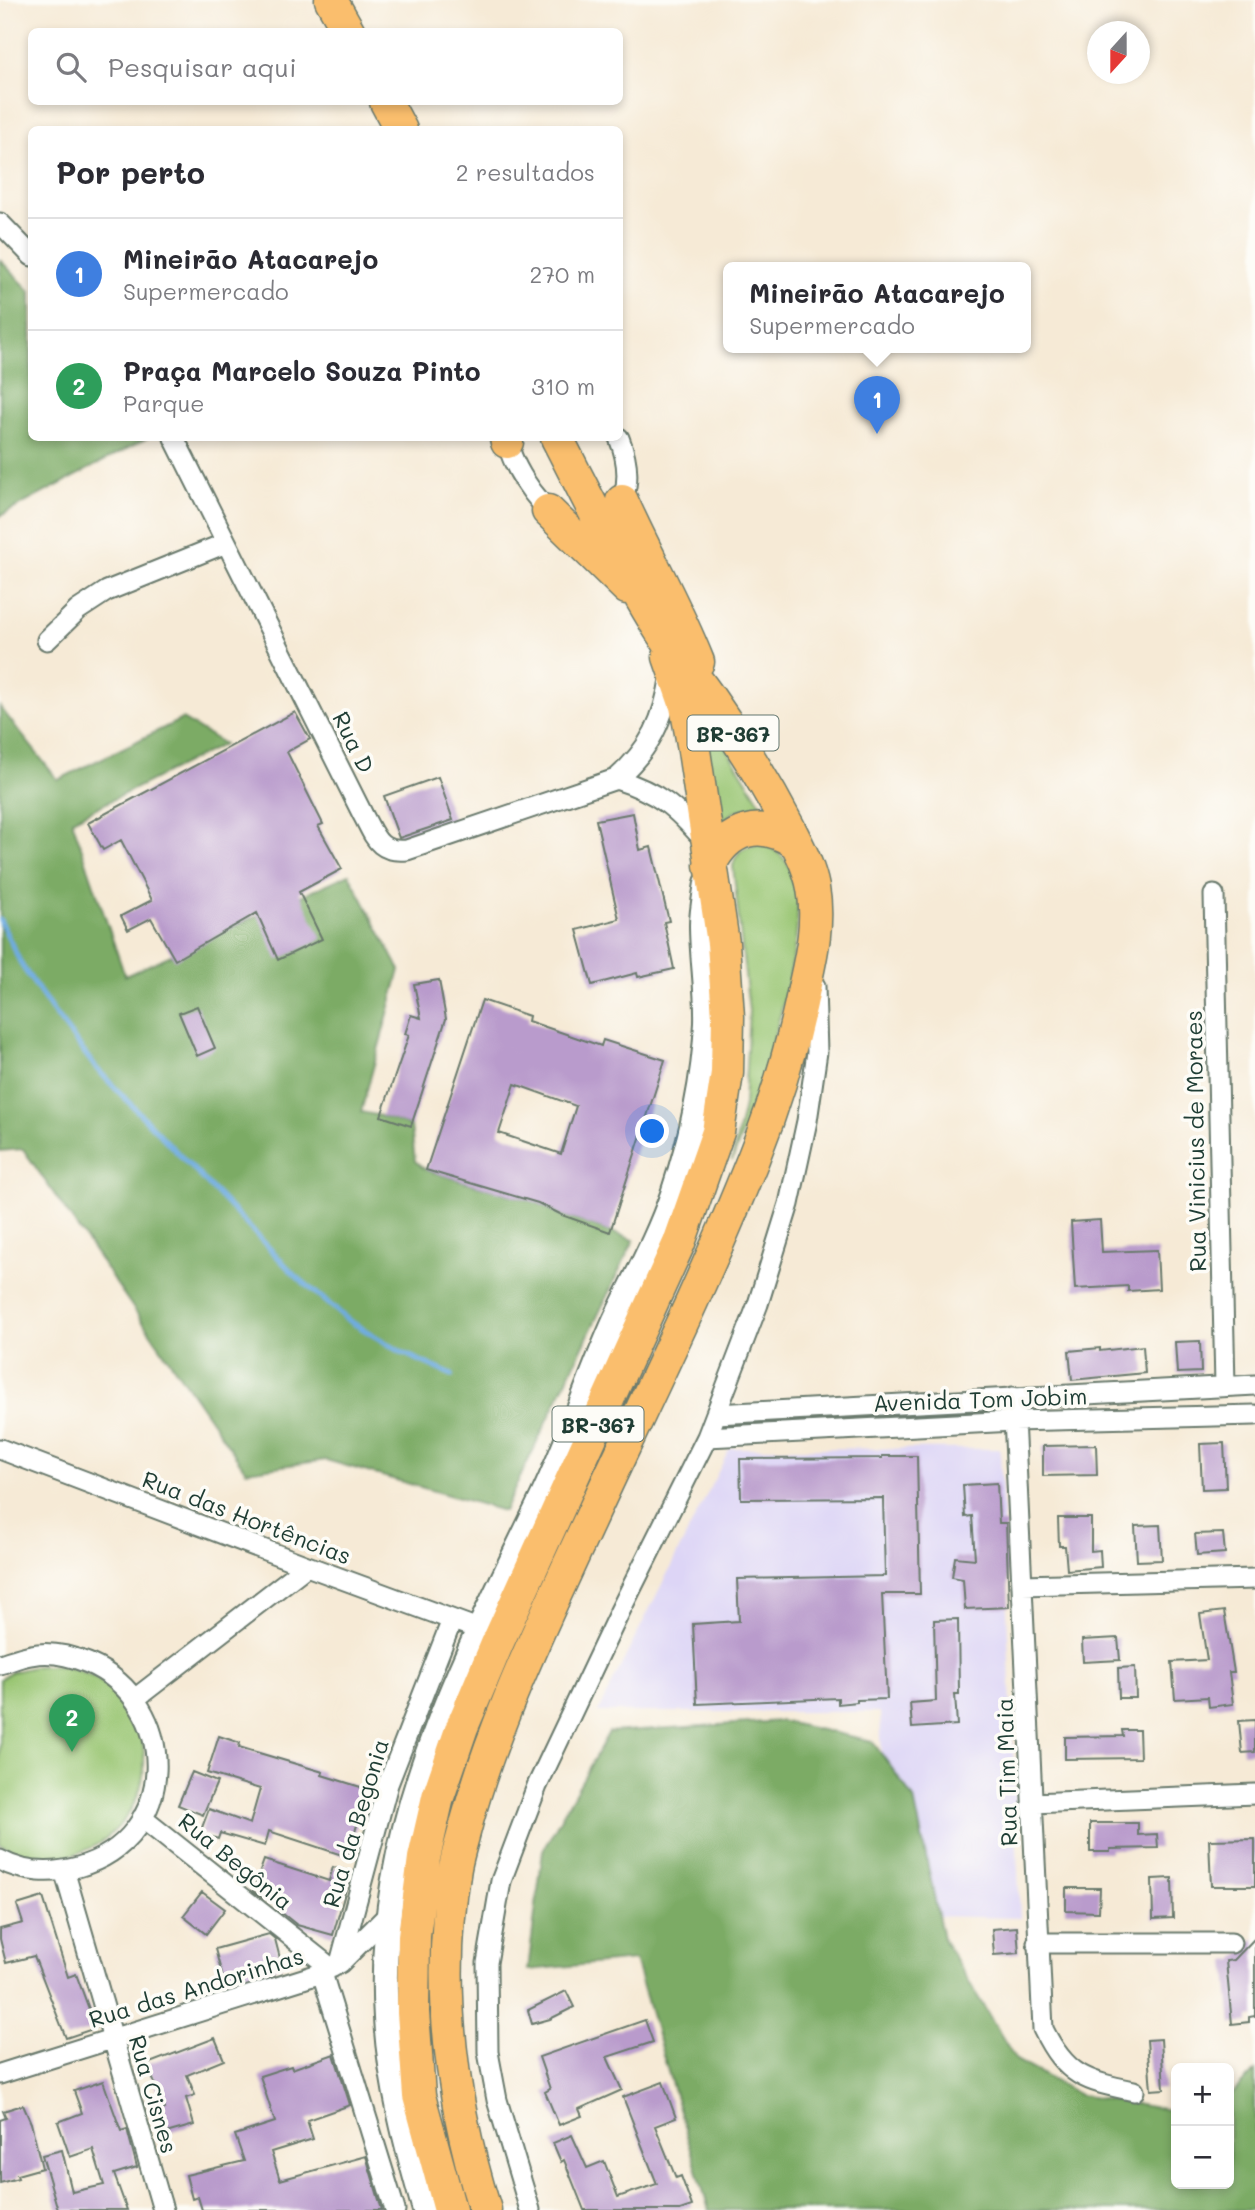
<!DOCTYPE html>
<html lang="pt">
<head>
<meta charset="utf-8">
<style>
	:root { --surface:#fff; --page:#f7f7f7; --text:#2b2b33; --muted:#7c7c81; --line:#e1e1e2; --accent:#c8321e }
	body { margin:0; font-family:Mali,sans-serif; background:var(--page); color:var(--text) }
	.controls { position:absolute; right:21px; bottom:21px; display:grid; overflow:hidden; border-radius:10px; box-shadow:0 4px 10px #0003 }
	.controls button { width:63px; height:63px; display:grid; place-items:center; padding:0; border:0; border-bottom:2px solid var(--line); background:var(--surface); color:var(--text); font:35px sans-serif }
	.compass { position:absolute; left:1087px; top:21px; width:63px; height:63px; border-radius:50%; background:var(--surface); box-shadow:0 4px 10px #0003; rotate:201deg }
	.you { position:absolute; left:653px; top:1132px; width:24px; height:24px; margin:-18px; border:5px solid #fff; border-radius:50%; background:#1a73e8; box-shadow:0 0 0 10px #1a73e833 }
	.badge { display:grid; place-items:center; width:46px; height:46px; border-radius:50%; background:var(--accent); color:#fff; font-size:23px; font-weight:700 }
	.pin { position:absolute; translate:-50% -58px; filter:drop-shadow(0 2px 4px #0008) }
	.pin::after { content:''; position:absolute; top:37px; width:24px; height:21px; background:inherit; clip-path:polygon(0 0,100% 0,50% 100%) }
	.popup { position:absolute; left:723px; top:262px; width:308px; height:91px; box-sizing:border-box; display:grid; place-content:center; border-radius:10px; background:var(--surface); filter:drop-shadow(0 2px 5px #0005); font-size:23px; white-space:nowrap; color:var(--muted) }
	.popup b { font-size:26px; color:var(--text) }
	.popup::after { content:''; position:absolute; left:50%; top:100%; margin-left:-14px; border:14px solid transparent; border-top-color:var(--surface) }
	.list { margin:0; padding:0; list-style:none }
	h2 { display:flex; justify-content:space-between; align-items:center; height:91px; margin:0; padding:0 28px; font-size:30px }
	h2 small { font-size:23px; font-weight:400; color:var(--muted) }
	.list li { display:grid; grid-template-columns:46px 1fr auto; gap:21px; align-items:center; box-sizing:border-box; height:112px; padding:0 28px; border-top:2px solid var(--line) }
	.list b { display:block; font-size:26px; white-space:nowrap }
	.list p { margin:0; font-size:23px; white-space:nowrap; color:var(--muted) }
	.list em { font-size:23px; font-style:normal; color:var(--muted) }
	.icon { flex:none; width:38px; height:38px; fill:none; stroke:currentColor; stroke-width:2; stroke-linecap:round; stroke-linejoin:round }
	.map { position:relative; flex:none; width:1255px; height:2210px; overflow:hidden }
	.search { position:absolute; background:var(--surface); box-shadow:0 4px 10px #0003; left:28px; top:28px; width:595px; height:77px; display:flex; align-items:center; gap:18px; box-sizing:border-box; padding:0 24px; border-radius:10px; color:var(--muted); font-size:26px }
	.panel { position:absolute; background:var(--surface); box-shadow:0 4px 10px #0003; left:28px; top:126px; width:595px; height:315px; border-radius:10px }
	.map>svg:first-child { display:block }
	.built { fill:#ddd5f6 }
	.green { fill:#9ac673; stroke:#5c8254; stroke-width:2 }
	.forest { fill:#7bab65; stroke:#4d744c; stroke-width:2 }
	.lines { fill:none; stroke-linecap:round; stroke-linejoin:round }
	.stream { stroke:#6eace1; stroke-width:5 }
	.building { fill:#b99bcc; fill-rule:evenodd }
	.minor-casing { stroke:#6a7a6d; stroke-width:23 }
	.tertiary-casing { stroke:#6a7a6d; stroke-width:28 }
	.primary-casing { stroke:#6a7a6d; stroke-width:35 }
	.minor { stroke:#fff; stroke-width:19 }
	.tertiary { stroke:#fff; stroke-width:24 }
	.primary { stroke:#fabe6d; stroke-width:32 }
	.labels { text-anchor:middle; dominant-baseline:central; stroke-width:7; stroke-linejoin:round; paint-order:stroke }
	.shield { fill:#fdfcf7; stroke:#62766e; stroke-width:2 }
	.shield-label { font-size:21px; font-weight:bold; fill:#1f3d34 }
	.street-label { font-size:23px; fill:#1f3d34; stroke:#fdfcf7 }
</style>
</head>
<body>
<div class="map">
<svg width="1255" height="2210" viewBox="0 0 1255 2210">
	<rect width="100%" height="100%" fill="#fdfcf7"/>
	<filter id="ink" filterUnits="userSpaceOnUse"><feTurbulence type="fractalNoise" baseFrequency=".0143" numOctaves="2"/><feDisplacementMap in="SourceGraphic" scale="14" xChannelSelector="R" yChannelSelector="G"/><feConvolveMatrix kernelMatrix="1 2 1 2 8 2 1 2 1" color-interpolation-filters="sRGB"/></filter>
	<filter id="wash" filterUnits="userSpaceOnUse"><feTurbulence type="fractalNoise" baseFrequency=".00686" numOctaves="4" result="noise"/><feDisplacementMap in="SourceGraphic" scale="28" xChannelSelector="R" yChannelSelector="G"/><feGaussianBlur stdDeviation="1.57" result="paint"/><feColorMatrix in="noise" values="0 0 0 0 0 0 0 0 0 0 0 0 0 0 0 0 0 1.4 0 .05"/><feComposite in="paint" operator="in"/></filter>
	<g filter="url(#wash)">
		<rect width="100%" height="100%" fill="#f6ead6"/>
		<path class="built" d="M730,1448l270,1 20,469 -132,-3 -8,-203h-282z"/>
		<path class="green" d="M703,711l62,99c-24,-4 -32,-1 -48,18z
			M761,843c13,6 21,11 28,23 32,57 -35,236 -57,295l12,-56 5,-94 -16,-145c4,-18 12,-19 28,-23z
			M38,1666c8,0 18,-1 26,1 23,3 44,17 59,35 59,73 -14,180 -104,151 -6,-2 -13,-6 -19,-9v-165l11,-7z"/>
		<path class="forest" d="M0,260l31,32 1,146h115l-147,78z
			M0,707l58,73 124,-61 42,25 -152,76 53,156 224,-102 51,96 -39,142 20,4 30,10 4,35 11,9 112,33 24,12 72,25 -130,271 -178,-51 -80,11 -223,-322 -23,2z
			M780,1721l92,20 42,58 29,140 73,121 64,35 96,16v73h53v-87l26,-26v139h-546l-74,-250 -107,10 15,-120 66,-118z"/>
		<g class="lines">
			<path class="stream" d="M0,920l22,46 30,44 44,58 200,208 52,44 55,33 49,22"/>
		</g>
		<g id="blocks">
			<path class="building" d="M295,712l15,27 -23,13 36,72 -5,2 24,43 -43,23 23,47 -44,21 -21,-47 -82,47 -24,-42 -23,12 -7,-14 31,-16 -31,-60 -18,10 -15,-27z
				M438,777l15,43 -54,18 -15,-42z
				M633,813l7,37 11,-3 18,74 -5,1 10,47 -36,8 -1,-4 -45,12 -15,-55 42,-11 -23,-99z
				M439,980l7,39 -35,107 -30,-10 28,-81 -4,-1 6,-19 10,3 -7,-34z
				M482,1000l47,16 -1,5 73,25 2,-6 62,20 -55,172 -48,-17 -24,-12 -112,-33zM515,1084l61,22 -15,48 -62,-21z
				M197,1006l18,42 -18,8 -18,-43z
				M1100,1220l2,32 55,-2 2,39 -31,2v-5l-53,3 -4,-67z
				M1200,1341l1,31 -24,1 -2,-31z
				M1143,1346l2,27 -73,7 -3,-29 31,-3v3z
				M1224,1443l2,45 -24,1 -2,-45z
				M1096,1445l1,30 -54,1v-30z
				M882,1456h35l3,138h-38l5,105 -30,1v2l-19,2v-6l-141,6 -4,-80 46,-3 -2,-42 148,-3 -2,-78 -142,1 -1,-40 142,-1z
				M997,1483l2,40h7l3,84 -44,2 -2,-30 -11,-2 3,-20 20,2 -3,-43 -7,1 -2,-32z
				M1058,1518h33v33l9,-1 1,17 -34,3 -2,-24h-6z
				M1160,1525l2,35 -25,1 -2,-35z
				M1223,1533l2,20 -28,2 -2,-21z
				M1224,1611l10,61h-5l4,32 -24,3 -1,-10 -33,2 -3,-37 35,-2 -7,-46z
				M958,1619l1,75h-4l2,31 -45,3 -2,-25 26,-2 -2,-81z
				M1118,1638l2,22 -37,2 -1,-22z
				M1135,1667l1,31h-17l-1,-30z
				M1255,1720v32l-13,1 -3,-32z
				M1122,1730h17l1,28 -75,1v-22l58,-1z
				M219,1736l21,7 -1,4 84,25 -1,3 45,14 -19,68 -79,-26 -4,15 -45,-13 -2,6 -18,-6 9,-24 41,15 10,-35 -53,-16z
				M192,1772l25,10 -14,33 -25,-10z
				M1090,1823h48v12l19,-1 1,14 -48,1v3h-20z
				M1255,1839v47h-44l-2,-46z
				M264,1860l65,21 4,-14 18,5 -18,63 -36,-10 -15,-12 2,-7 -21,-8 -10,-7z
				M1172,1878l1,40 -20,1 -1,-40z
				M1066,1888h34l-1,24 -33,-1z
				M202,1892l23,17 -19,25 -23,-18z
				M43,1897l25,80 8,-3 20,54 -30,10 -32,-82 -28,7 -6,-24v-10l23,-6 -6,-18z
				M1017,1927l2,26 -25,2 -2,-26z
				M269,1934l6,5 7,27 -58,16 -9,-33z
				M1255,1938v78l-6,1v5l-17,2 -6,-63 8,-1z
				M566,1991l8,16 -24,12 -18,5 -4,-14z
				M645,2020l8,22 -46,15 15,33 -43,19 3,7 -23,9 -14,-33 5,-3 -11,-32z
				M215,2038l9,22 -37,15 8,20 -9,3 8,27 -28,8 -7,-22 6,-2 -18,-45z
				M1161,2039l3,50 -13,1 -4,-50z
				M334,2054l16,51 -43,15 6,19 -42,13 9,28 86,-24 16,54h-180l-4,-13 -6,2 -6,-24 58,-14 -9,-26 40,-13 -15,-46 31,-10 1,3z
				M103,2081l18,50 6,-2 10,38 -23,7 13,36h-69l-16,-55 20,-5 10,42 32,-7 -11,-36 -23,8 -12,-35 24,-9 -8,-22z
				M663,2082l13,36 -21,8 21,52 5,-2 11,30 -12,4h-96l-20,-50 -3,2 -8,-19 19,-8 15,33 17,-7 14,36 39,-13 -34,-87z
				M23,2105l8,18 11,45 -25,7 1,3 -18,5v-63l6,-2 -3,-7z"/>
		</g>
	</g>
	<g filter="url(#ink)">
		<use href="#blocks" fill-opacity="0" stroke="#6a7a6d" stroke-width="2"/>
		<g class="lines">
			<g class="minor-casing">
				<path id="minor" d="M0,223l32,33
					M174,438l189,377c12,22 15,38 44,35l209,-71c35,-31 48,-59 55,-105
					M509,438c-4,19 30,69 47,77
					M616,510c16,-21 12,-50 3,-72
					M47,640l31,-30 29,-19 119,-48
					M616,779c44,14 59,28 89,62
					M1214,895l11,491
					M1013,1397l30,632c23,47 42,52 91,62
					M716,1414l539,-29
					M707,1437l307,-16 241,-6
					M0,1449l307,117 171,63
					M1022,1585l233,-6
					M0,1664c10,-3 20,-7 31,-9 18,-4 40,1 57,8 94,41 91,176 -10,204 -26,7 -54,6 -78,-7
					M136,1698l171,-132
					M1032,1803l223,-9
					M142,1818l189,150
					M64,1870l99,340
					M1037,1943h194
					M340,1963l48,-179 64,-164
					M322,1973l73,237
					M0,2074l322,-101 18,-10 48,-48
					M530,2210l-33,-110 -9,-48 -1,-89 14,-82 36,-95 83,-175 87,-174 51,-133 31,-100 18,-83 10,-69 -2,-66"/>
			</g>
			<g class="tertiary-casing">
				<path id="tertiary" d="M425,2210c-18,-62 -35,-127 -39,-192 -13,-191 77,-355 157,-522 27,-57 46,-117 72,-175 20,-42 43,-83 58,-127 18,-54 31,-113 34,-171 1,-33 -5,-65 -5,-98 0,-14 3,-28 5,-42"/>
			</g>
			<g class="primary-casing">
				<path id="primary" d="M331,0l18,32
					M386,102l15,28
					M506,438l1,4
					M622,501c24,54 54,105 76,161
					M548,511l79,77
					M710,865c18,-37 51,-46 86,-22
					M450,2210l-31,-114 -6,-84 1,-76 10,-78 14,-61 24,-70 35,-83 182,-401 39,-111 9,-59 1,-56 -5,-74 -30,-199 -7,-38 -17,-49
					M485,2210c-35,-112 -49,-226 -30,-342 3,-16 8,-31 12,-47 23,-83 59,-163 95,-241 64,-141 134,-278 191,-421 23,-57 40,-115 52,-175 7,-31 14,-64 8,-96 -4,-22 -15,-42 -25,-62 -22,-42 -48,-84 -75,-123 -18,-27 -40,-51 -56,-78 -37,-60 -68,-125 -100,-187"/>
			</g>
			<use href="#minor" class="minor"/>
			<use href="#tertiary" class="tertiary"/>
			<use href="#primary" class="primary"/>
		</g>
	</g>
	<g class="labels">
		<g class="shield">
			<rect x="687.5" y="715.5" width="91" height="35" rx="5"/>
			<rect x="552.5" y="1406.5" width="91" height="35" rx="5"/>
		</g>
		<g class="shield-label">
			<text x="733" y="733">BR-367</text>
			<text x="598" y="1424">BR-367</text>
		</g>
		<g class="street-label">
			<text transform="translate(354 742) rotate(64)">Rua D</text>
			<text transform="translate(1195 1141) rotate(-91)">Rua Vinicius de Moraes</text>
			<text transform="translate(980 1399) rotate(-2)">Avenida Tom Jobim</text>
			<text transform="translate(247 1517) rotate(21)">Rua das Hortências</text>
			<text transform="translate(1006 1772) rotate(-92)">Rua Tim Maia</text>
			<text transform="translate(355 1823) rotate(-73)">Rua da Begonia</text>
			<text transform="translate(236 1861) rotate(39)">Rua Begônia</text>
			<text transform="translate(196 1987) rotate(-17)">Rua das Andorinhas</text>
			<text transform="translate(154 2094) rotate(74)">Rua Cisnes</text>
		</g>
	</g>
</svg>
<div class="controls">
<button>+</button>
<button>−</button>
</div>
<svg class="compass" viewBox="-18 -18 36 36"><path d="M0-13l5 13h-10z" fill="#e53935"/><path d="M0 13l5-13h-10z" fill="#7c7c81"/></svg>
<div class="you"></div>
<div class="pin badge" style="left:877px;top:434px;background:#3f7fe0">1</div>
<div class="popup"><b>Mineirão Atacarejo</b>Supermercado</div>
<div class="pin badge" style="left:72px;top:1752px;background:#2e9e5b">2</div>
<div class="search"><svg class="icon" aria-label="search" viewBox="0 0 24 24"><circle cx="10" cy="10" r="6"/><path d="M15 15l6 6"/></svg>Pesquisar aqui</div>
<section class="panel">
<h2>Por perto<small>2 resultados</small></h2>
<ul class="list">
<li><span class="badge" style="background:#3f7fe0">1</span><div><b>Mineirão Atacarejo</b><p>Supermercado</p></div><em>270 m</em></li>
<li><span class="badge" style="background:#2e9e5b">2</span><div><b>Praça Marcelo Souza Pinto</b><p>Parque</p></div><em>310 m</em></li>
</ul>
</section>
</div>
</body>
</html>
